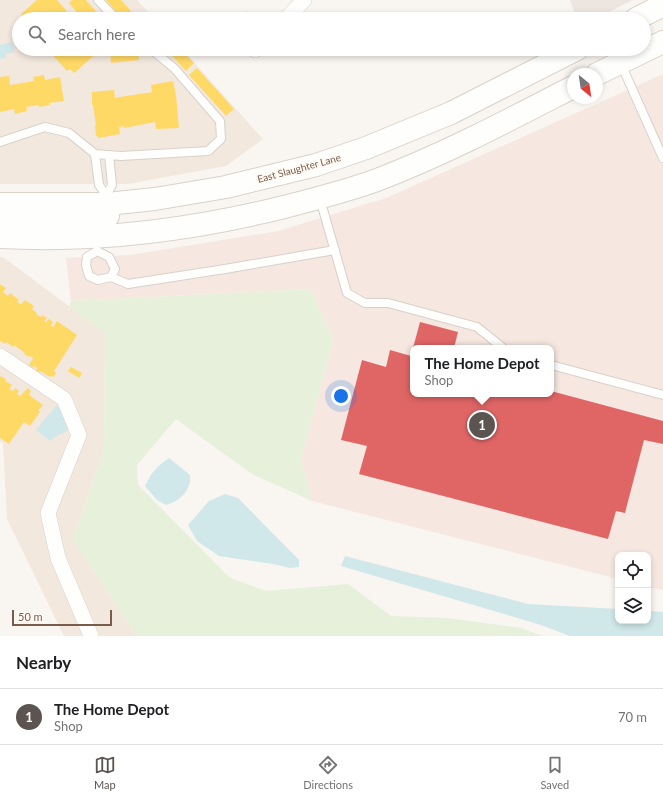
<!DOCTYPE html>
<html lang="en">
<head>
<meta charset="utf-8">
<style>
	:root { --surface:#fff; --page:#f2f2f2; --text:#202124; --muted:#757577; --line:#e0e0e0; --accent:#5c5450 }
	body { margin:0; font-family:Lato,sans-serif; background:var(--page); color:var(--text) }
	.controls { position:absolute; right:12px; bottom:12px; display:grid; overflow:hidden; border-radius:8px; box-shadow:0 2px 6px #0003 }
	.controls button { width:36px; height:36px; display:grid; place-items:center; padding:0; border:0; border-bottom:1px solid var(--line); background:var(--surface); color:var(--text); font:20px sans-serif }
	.compass { position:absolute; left:567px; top:68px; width:36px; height:36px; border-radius:50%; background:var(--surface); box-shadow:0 2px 6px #0003; rotate:151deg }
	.scale { position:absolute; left:12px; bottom:10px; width:100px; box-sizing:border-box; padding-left:4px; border:2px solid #7a5c4d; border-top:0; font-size:11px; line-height:14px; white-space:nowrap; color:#7a5c4d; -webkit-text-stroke:3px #fffaf3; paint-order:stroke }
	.you { position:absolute; left:341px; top:396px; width:14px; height:14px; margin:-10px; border:3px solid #fff; border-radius:50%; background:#1a73e8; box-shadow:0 0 0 6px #1a73e833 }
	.badge { display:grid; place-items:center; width:26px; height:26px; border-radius:50%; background:var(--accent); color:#fff; font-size:13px; font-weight:700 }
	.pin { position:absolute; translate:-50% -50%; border:2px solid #fff; box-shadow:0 1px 4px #0006 }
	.popup { position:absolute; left:410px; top:345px; width:144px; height:52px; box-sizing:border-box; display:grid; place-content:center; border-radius:8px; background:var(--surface); filter:drop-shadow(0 1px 3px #0005); font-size:13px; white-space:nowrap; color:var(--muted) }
	.popup b { font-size:15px; color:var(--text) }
	.popup::after { content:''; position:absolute; left:50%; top:100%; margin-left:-8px; border:8px solid transparent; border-top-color:var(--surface) }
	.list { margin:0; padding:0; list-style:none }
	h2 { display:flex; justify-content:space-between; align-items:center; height:52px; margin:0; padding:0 16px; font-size:17px }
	h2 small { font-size:13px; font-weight:400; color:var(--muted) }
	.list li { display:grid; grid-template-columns:26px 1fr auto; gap:12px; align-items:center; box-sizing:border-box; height:56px; padding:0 16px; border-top:1px solid var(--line) }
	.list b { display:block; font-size:15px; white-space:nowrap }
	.list p { margin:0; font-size:13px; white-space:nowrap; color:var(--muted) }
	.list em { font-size:13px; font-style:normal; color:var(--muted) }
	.icon { flex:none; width:22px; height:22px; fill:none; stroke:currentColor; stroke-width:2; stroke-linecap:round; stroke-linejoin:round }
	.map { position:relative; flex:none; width:663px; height:636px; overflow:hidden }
	.search { position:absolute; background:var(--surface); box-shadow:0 2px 6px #0003; left:12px; right:12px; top:12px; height:44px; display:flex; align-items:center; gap:10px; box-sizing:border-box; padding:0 14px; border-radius:22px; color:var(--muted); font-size:15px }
	.sheet { height:108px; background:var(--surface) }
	nav { display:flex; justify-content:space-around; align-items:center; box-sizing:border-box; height:56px; border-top:1px solid var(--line); background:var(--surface); font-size:11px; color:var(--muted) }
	nav a { display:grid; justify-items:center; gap:2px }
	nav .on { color:var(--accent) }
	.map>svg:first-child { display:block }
	.residential { fill:#f2e8de }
	.commercial { fill:#f6e8e1; fill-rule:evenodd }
	.industrial { fill:#ede5e0 }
	.green { fill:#e7f0db }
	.water { fill:#d0e8ea }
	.homes { fill:#ffd966 }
	.shops { fill:#e06666 }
	.building { fill:#e6ded7 }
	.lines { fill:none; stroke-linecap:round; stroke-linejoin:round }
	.lane-casing { stroke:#d7d1cb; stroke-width:10 }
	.street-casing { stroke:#d7d1cb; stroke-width:16 }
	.secondary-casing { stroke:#d9d2cb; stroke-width:24 }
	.lane { stroke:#fefefd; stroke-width:8 }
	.street { stroke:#fefefd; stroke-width:15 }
	.secondary { stroke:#fefefd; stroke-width:22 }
	.labels { text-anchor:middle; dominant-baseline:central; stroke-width:4; stroke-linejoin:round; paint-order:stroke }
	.street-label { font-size:10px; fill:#7a5c4d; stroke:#fffaf3 }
</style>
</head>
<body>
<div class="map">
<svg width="663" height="636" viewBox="0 0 663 636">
	<rect width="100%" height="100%" fill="#f9f5f0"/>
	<path class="residential" d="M0,0h137l18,19h-136v30h163l81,90 -37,27 -98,18h-128z
		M0,257h3l102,76 -1,117 -31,89 64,97h-73l-57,-117 -4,-76 -3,-1z"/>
	<path class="commercial" d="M663,74v516l-15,-3v-32h-30v24l-306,-78 -11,-41 32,-120 -22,-51 -240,12 -5,-43 64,-3 148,-24 108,-33zM413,348h138v46h-138z"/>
	<path class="industrial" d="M570,0h63l-39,19h-17z"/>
	<path class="green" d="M311,289l22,51 -32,120 11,41 -60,-27 -76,-55 -39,46 1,20 92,93 36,13 82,-7 43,32 56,2 74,10 22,8h-406l-64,-97 31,-89 1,-116 -36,-27 2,-6z"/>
	<path class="water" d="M12,42l2,10 -8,2v4l-6,1v-14z
		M57,405l5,6 7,18 -3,3 -8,3 -8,6 -14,-11z
		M169,458l21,17c2,15 -11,27 -24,30l-9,-5 -12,-14c6,-13 12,-20 24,-28z
		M225,494l13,4 61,62v7l-9,1 -17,-4 -54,-8 -22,-15 -9,-16 21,-24z
		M345,556l183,48 90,5v12h30v-10l15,1v24h-93l-32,-12 -197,-58z"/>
	<path class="homes" d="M37,0h20l14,16 -3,3h-43l-4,-5z
		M72,0h14l17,19h-20l-14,-16z
		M106,0h15l17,19h-15z
		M47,49h49l2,3 -24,21 -4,-4 -3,2z
		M110,49h28l1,11 -28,3z
		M166,49h15l13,14 -8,8z
		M197,68l37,41 -8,7 -37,-41z
		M44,75l1,5 15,-3 4,24 -15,2 1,2 -11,2v-2l-13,2 1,4 -12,3 -1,-5 -14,3v-35l9,-1 1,9 24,-4 -1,-4z
		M173,81l3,14 3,33 -23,1 -1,-7 -31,6v-2l-5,1 1,7 -22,4 -1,-3 -1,1 -1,-11h1l-3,-20h-1v-13l22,-2 1,8 5,-1 32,-5 -1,-7z
		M0,284l6,4 -3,4 5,4 2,-3 9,7 -2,2 4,2 4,-4 9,6 -2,3 5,4 -1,1 5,3 1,-2 5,3 -3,3 2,1 3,-3 4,3 -2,3 2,2 4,-6 20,14 -23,36 2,2 -2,4 -3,-1 -1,1 -10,-6 -1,2 -3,-2 1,-3 -3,-2 -1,2 -4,-3 4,-7 -3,-2 -1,1 -5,-3 1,-1 -11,-8 -1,2 -7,-5 -1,2 -5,-3z
		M71,367l11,6 -3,5 -11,-7z
		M1,376l5,3 -1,2 7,4 -3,4 4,2 2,-3 4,3 -2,3 3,2 8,-8 3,3 -2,4 14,10 -3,4h-1l-1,1 2,2 -10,14 -6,-4 -15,22 -9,-6v-61z"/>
	<path class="shops" d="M420,322l38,10 -4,16h-41z
		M390,350l21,6 2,-4v42h138v-3l112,30v23l-19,-4 -19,73 -9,-2 -8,28 -249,-65 8,-28 -26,-6 21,-80 24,7z"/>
	<path class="building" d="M246,11l7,8h-15z"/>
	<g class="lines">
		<g class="lane-casing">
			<path id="lane" d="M98,0l18,19
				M621,64l42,94
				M0,142l45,-15 24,6 26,21 26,2 87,-5 13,-12 -1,-18 -46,-53 -23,-19
				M95,154l4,31 7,10 1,8
				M106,195l6,-10 -3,-30
				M320,199l27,94 18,10h23l89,24 26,21
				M97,251l-10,6 -1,8 3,11 9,4 13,-3 17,7 97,-15 110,-19
				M97,251l12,6 6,12 -4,8
				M551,365l112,30"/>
		</g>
		<g class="street-casing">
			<path id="street" d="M286,19l18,-19
				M255,50l1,-1
				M0,356l64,43 15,36 -31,78 10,45 33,78"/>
		</g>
		<g class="secondary-casing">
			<path id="secondary" d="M636,19l27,-14
				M597,74l66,-32
				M0,204h107l48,-5 71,-12 90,-22 50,-17 85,-35 126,-64
				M0,222l100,-1 5,-1 3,-4 -1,-12
				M0,237c95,5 192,-7 284,-30 31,-8 63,-16 93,-27 68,-26 132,-60 196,-93"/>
		</g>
		<use href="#lane" class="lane"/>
		<use href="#street" class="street"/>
		<use href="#secondary" class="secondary"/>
	</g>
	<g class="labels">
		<g class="street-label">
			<text transform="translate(299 168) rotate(-15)">East Slaughter Lane</text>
		</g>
	</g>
</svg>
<div class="controls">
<button><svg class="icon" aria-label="locate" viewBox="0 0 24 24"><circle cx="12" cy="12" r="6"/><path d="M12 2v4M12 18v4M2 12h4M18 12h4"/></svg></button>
<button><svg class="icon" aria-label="layers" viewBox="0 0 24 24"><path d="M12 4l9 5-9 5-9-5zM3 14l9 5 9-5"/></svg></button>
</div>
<svg class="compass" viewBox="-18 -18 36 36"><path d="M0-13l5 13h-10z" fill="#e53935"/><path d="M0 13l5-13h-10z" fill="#757577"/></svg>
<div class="scale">50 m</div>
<div class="you"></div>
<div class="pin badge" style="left:482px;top:425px">1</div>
<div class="popup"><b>The Home Depot</b>Shop</div>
<div class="search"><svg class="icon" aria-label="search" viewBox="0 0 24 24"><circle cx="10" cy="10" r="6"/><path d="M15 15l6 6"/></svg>Search here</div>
</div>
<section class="sheet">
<h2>Nearby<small></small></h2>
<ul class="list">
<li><span class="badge">1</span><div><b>The Home Depot</b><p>Shop</p></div><em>70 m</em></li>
</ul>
</section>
<nav>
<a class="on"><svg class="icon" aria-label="map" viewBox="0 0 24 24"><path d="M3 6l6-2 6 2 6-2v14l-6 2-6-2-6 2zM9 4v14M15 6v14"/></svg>Map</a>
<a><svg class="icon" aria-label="directions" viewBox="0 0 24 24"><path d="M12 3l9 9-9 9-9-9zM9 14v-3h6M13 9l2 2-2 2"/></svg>Directions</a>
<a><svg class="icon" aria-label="saved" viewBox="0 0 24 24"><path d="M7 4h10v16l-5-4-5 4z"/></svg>Saved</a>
</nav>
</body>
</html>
